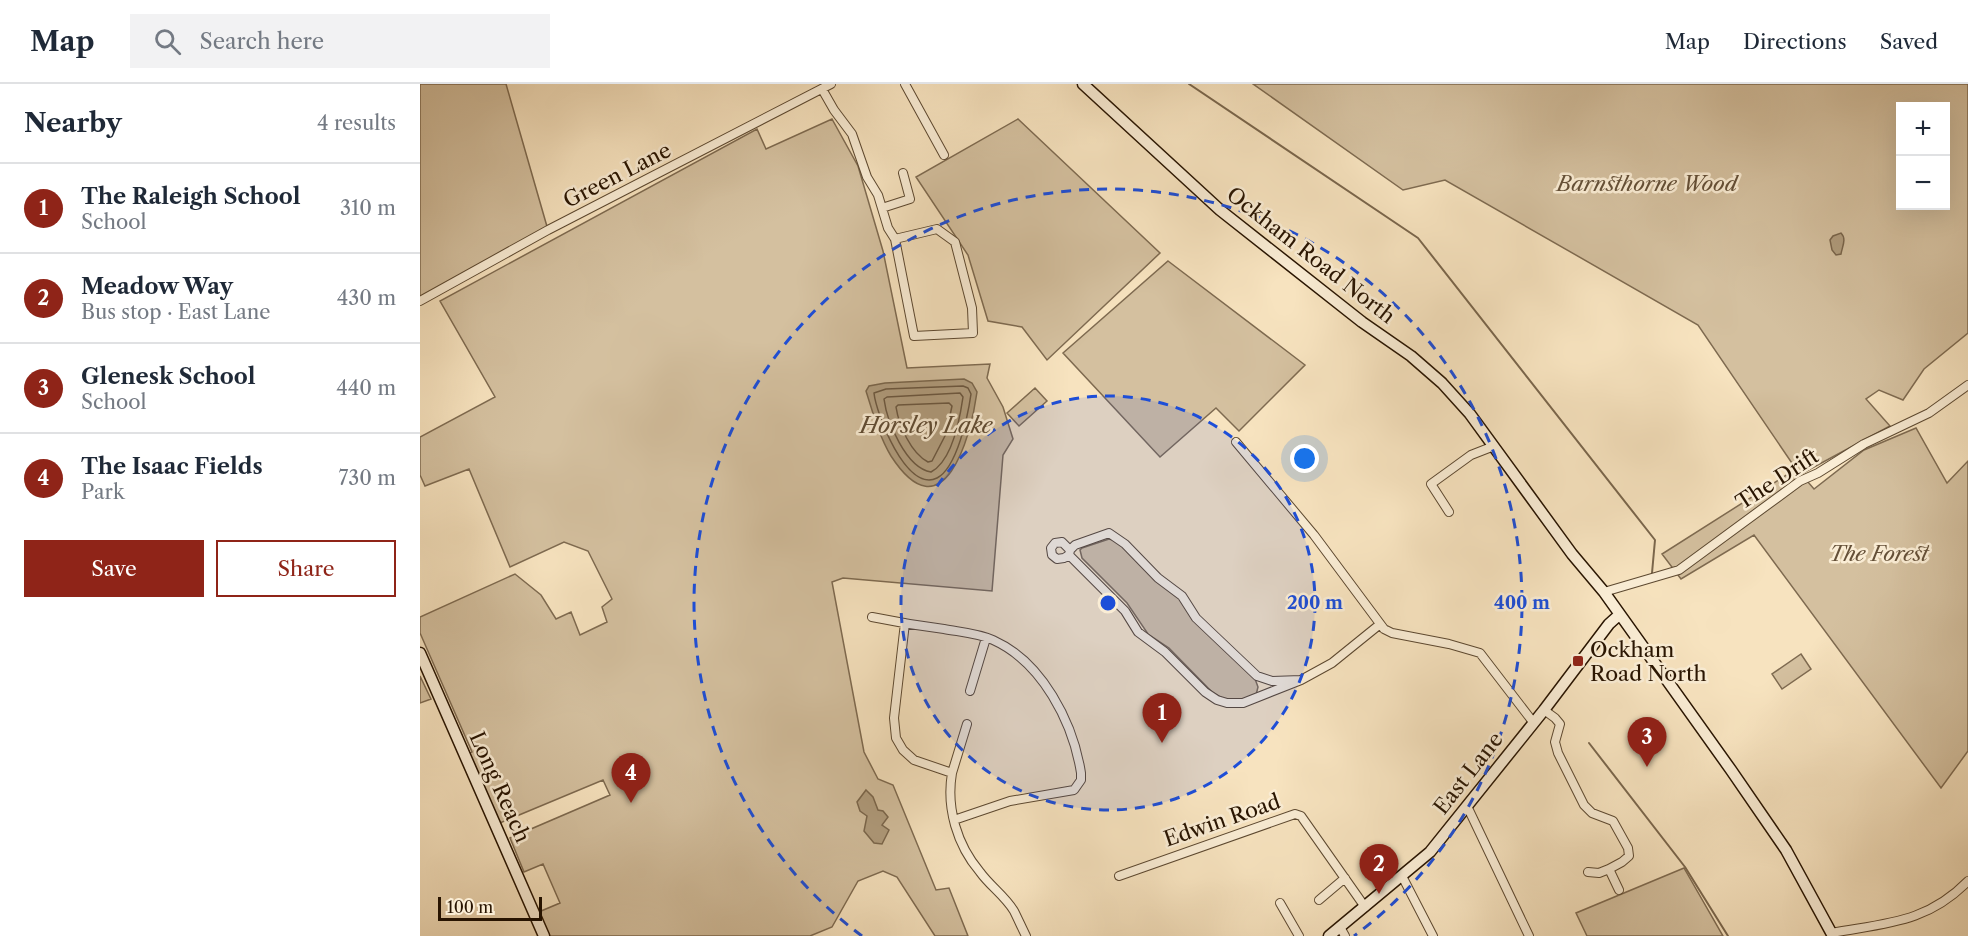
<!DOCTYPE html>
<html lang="en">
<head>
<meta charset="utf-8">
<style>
	:root { --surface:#fff; --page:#f2f2f3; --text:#1f2937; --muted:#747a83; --line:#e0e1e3; --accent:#8f2418 }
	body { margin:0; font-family:"Libre Caslon Text",serif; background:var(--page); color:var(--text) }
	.controls { position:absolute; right:18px; top:18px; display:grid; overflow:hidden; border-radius:0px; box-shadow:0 6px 24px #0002 }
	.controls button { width:54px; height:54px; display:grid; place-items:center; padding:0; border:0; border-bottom:2px solid var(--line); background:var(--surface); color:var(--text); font:30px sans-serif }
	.scale { position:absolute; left:18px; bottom:15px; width:104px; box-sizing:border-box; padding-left:6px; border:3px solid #281401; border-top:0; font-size:16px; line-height:21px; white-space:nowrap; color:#281401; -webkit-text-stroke:4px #faedd5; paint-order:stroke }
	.you { position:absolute; left:885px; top:375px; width:21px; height:21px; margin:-15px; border:4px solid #fff; border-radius:50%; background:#1a73e8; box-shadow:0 0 0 9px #1a73e833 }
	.badge { display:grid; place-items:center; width:39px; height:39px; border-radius:50%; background:var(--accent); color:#fff; font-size:20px; font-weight:700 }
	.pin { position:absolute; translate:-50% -50px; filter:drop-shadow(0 2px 3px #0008) }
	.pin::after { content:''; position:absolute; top:32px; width:21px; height:18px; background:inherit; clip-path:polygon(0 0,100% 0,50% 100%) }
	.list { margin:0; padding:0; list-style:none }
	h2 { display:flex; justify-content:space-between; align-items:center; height:78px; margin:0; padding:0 24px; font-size:26px }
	h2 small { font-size:20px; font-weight:400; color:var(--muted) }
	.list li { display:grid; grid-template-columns:39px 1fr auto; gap:18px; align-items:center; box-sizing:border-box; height:90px; padding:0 24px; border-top:2px solid var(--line) }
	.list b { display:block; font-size:22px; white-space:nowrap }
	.list p { margin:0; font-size:20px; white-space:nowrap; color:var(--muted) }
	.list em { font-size:20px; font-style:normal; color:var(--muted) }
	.actions { display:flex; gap:12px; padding:18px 24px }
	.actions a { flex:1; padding:14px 0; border:2px solid var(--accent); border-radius:0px; text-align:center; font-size:21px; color:var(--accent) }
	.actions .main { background:var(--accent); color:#fff }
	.icon { flex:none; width:33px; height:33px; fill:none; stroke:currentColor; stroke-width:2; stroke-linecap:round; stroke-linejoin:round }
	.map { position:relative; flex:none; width:1548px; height:852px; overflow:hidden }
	header { display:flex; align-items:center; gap:36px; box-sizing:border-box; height:84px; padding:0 30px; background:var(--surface); border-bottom:2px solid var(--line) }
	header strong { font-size:28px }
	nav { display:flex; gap:33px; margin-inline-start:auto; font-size:21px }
	.search { width:420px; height:54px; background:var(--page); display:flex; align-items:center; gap:15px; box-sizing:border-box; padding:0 21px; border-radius:0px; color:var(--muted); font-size:22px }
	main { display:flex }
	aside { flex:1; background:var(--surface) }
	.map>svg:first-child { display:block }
	.green { fill:#d4c09f; stroke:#7e6a50; stroke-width:1.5; fill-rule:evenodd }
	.water { fill:#b19d7e; stroke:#7a664c; stroke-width:1.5 }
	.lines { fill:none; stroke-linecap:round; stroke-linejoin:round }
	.shore { stroke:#6c5840; stroke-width:1.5 }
	.stream { stroke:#7a664c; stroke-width:2 }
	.street-casing { stroke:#5c4830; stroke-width:10 }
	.secondary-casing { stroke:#281401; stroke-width:13 }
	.street { stroke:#faedd5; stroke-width:8 }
	.secondary { stroke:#faedd5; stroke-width:10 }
	.ring { fill:none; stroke:#1d4ed8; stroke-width:3; stroke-dasharray:10 8 }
	.poi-dot { fill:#8f2418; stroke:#faedd5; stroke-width:2 }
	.labels { text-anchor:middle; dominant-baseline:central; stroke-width:5; stroke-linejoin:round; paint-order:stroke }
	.street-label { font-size:21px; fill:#281401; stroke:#faedd5 }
	.park-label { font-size:21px; font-style:italic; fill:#645038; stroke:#faedd5 }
	.poi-label { font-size:21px; fill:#281401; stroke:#faedd5; text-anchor:start }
	.water-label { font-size:22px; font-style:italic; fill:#5f4b33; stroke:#faedd5 }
	.centre { fill:#1d4ed8; stroke:#faedd5; stroke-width:3 }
	.ring-label { font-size:18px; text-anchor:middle; font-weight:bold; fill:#1d4ed8; stroke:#faedd5; stroke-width:5; stroke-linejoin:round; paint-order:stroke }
</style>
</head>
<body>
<header>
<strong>Map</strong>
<div class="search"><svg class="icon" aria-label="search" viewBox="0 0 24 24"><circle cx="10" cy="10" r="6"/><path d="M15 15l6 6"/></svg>Search here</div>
<nav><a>Map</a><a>Directions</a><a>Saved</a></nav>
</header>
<main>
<aside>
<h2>Nearby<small>4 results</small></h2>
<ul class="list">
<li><span class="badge">1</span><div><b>The Raleigh School</b><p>School</p></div><em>310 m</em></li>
<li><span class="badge">2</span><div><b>Meadow Way</b><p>Bus stop · East Lane</p></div><em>430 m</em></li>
<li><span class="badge">3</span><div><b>Glenesk School</b><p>School</p></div><em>440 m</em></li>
<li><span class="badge">4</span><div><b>The Isaac Fields</b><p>Park</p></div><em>730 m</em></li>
</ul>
<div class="actions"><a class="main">Save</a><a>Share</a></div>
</aside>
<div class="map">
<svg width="1548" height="852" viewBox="0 0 1548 852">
	<rect width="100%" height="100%" fill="#f7e3bf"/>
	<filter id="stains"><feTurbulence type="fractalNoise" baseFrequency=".00333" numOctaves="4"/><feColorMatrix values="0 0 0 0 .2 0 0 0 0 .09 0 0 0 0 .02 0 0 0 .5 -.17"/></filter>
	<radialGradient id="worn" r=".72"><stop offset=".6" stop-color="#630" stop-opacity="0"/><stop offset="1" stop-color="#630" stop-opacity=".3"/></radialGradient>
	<path class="green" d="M0,0h86l42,146 -128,71z
		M833,0h715v249l-44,36 -21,31 -24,-10 -13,9 24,27 -89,48 13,15 50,-39 52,-22 31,55 21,-22v290l-27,37 -187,-253 -73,44 -19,-25 134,-85 -98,-144 -253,-145 -42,10zM1480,22h46v100h-46z
		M412,35l26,47 25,85 24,117 83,-4 -3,14 16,29 10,32 -10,16 -11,136 -149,-13 -11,4 32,170 14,27 15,6 43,105 13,-2 19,48h-33l-38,-59 -14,-6 -25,10 -26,46 -22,9h-266l-10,-22 26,-11 -17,-39 -19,8 -14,-34 100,-43 -7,-15 -108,45 -31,-69 8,-4 -52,-119v-16l95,-43 26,21 15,24 15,-7 9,23 27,-13 -5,-15 10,-8 -24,-48 -24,-9 -54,25 -41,-98 -44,17 -5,-11v-38l75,-40 -55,-96 317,-172 9,20z
		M598,35l142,134 -113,107 -25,-33 -34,-6 -20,-66 -52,-78z
		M748,177l137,104 -66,66 -23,-23 -56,49 -97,-104z
		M615,304l12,13 -28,25 -12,-13z
		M689,455l8,2 40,40 16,11 81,84 4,11 -2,8 -15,6 -15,-1 -13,-7 -44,-45 -21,-14 -21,-31 -45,-45 -2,-8 2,-2z
		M1381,570l10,15 -29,20 -10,-15z
		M0,592l11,23 -11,4z
		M1264,784l39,68h-136l-11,-23z"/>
	<path class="water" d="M1421,149c6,6 1,14 0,21l-5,1 -4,-5 -2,-10 3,-4z
		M544,295l8,4 5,9c-6,46 -34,144 -86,64 -12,-20 -18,-43 -25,-65l3,-5 16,-3z
		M446,706l7,7 5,13 5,1 5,6 -6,8 7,5 -7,14 -8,-1 -10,-12 3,-15 -7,-5 -3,-9z"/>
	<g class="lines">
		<path class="shore" d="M543,302l5,2 3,6c-3,21 -14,74 -34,84 -31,15 -61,-65 -63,-85l12,-4z
			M540,309l3,4c-3,21 -11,64 -32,75 -25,-4 -44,-50 -47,-73l3,-2z
			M529,319l3,3 -6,28 -14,27 -4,1c-17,-9 -29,-36 -32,-55l2,-2z"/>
		<path class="stream" d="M769,0l229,154 237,302 -3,33
			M1169,659l96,124 43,69"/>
		<g class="street-casing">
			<path id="street" d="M485,0l39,71
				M402,5l12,21 18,24 15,43 11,18 10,33 7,11 19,97 59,-3 -1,-25 -17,-66 -18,-13 -42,10
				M462,124l28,-9 -7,-26
				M0,217l128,-71 283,-146
				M816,358l78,93 70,94 8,4 57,11 31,9 53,69
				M1029,428l-18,-28 40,-29 23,-9
				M689,449l16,11 33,34 24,18 14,22 61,58 15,5 29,-1 -58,23h-16l-10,-3 -12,-8 -40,-40 -27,-20 -13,-21 -56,-56 1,-5 5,-5z
				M649,471l-5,3 -7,1 -5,-4 -1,-7 4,-5 7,-1 8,8
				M1184,508l75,-22 121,-89 18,-8 46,-29 65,-31 39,-28
				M452,533c24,5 48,9 72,12 16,3 34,4 49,11 49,22 80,82 88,133v7l-7,10 -64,11 -56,19
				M485,539l-11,95 2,20 7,12 11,10 38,13c-6,35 5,72 28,99 10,14 25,24 34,39 4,8 8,17 12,25
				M881,596l31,-17 47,-38
				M550,607l16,-53
				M1124,626l11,8 5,6 -5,18 3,11 26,52 8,8 21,8 15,27 1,8 -7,6 -13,7 10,21
				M532,689l15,-49
				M1047,722l62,130
				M1168,788l11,1 10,-4
				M699,792l176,-62 6,2 64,91
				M982,792l31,60
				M899,816l26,-22
				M860,819l19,33
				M920,843l5,9
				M1412,849c54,-10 95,-10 136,-52"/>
		</g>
		<g class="secondary-casing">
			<path id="secondary" d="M663,0l137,126 142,112 49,34 31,27 28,31 102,140 32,38 127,178 55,80 47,86
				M0,569l124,283
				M909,852l101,-84 114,-142 65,-86 10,-9"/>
		</g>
		<use href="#street" class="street"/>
		<use href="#secondary" class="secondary"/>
	</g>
	<circle cx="688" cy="519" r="207" fill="#1d4ed8" fill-opacity=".12"/>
	<g class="ring">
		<circle cx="688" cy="519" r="207"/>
		<path d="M442 852A414 414 0 1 1 934 852"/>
	</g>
	<rect class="poi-dot" x="1152" y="571" width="12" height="12" rx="3"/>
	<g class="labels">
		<g class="street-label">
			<text transform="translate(197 91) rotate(-27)">Green Lane</text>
			<text transform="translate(891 171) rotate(38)">Ockham Road North</text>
			<text transform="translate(1357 395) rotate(-33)">The Drift</text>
			<text transform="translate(1048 689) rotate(-52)">East Lane</text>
			<text transform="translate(80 703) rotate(66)">Long Reach</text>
			<text transform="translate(802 736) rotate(-19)">Edwin Road</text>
		</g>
		<g class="park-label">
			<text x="1227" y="99">Barnsthorne Wood</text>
			<text x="1459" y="469">The Forest</text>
		</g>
		<g class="poi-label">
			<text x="1170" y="565">Ockham<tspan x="1170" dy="24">Road North</tspan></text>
		</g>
		<g class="water-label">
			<text x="506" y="341">Horsley Lake</text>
		</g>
	</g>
	<circle cx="688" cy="519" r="9" class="centre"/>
	<g class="ring-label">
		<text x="895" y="525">200 m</text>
		<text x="1102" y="525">400 m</text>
	</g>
	<rect width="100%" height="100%" filter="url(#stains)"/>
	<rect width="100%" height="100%" fill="url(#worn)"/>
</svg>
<div class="controls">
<button>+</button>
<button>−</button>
</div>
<div class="scale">100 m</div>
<div class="you"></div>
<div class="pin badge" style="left:742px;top:659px">1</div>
<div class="pin badge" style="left:959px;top:810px">2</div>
<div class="pin badge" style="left:1227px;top:683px">3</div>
<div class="pin badge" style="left:211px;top:719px">4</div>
</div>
</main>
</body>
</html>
